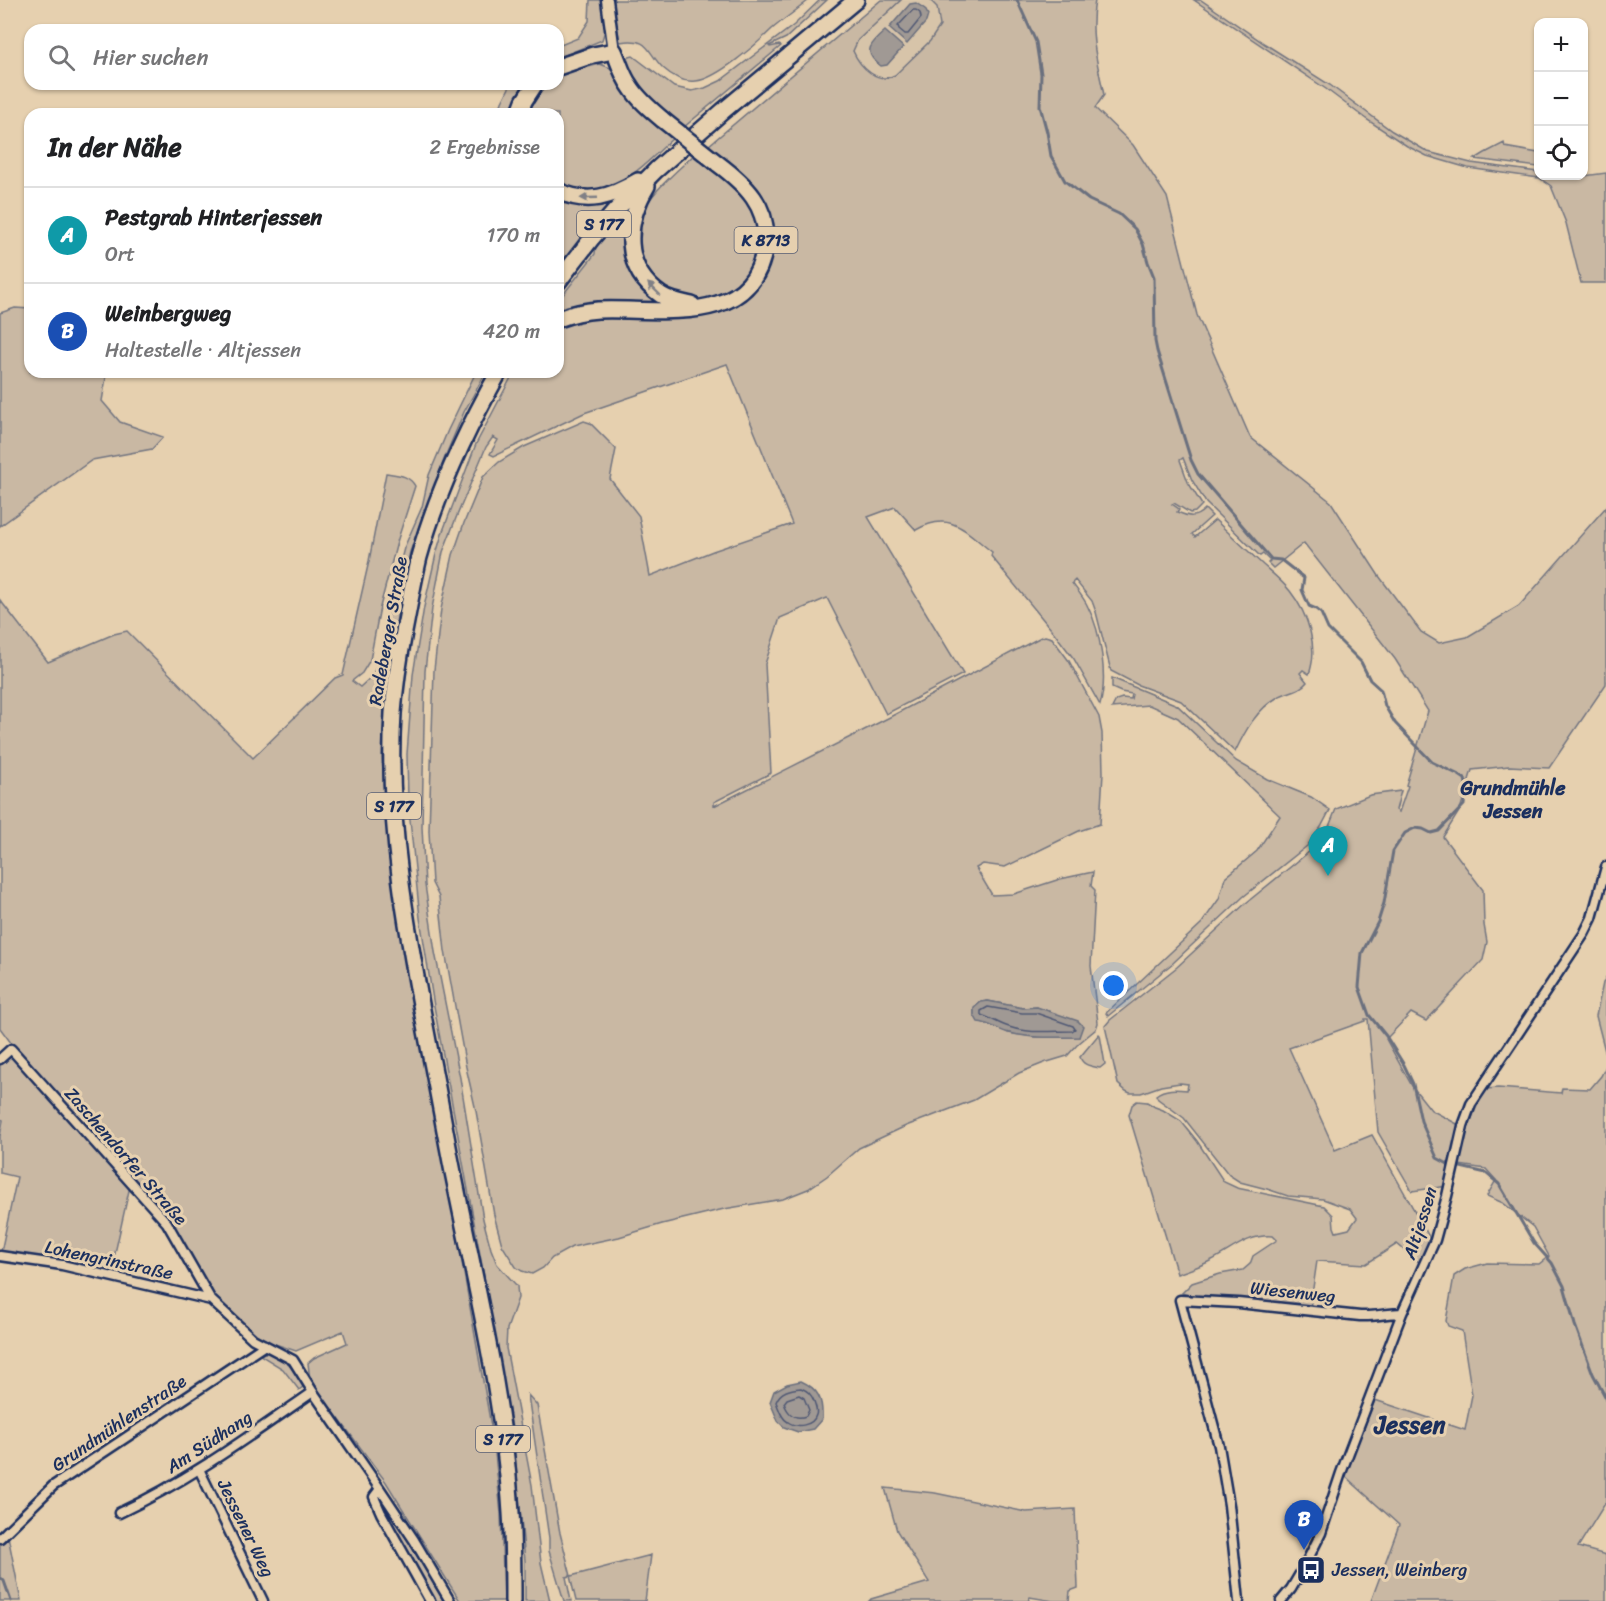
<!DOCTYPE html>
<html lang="de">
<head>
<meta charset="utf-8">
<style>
	:root { --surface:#fff; --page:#f6f6f6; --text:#202124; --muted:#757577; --line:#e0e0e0; --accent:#1b2f5e }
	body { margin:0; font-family:Sriracha,sans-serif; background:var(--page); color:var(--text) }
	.controls { position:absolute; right:18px; top:18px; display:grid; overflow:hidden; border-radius:12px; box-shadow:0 2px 4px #0004 }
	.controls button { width:54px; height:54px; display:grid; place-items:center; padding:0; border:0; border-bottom:2px solid var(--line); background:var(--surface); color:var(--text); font:30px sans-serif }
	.you { position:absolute; left:1114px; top:986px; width:21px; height:21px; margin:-15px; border:4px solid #fff; border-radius:50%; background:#1a73e8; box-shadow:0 0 0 9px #1a73e833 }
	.badge { display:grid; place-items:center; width:39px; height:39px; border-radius:50%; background:var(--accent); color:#fff; font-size:20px; font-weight:700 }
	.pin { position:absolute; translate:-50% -50px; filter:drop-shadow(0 2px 3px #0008) }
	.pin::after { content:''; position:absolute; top:32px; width:21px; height:18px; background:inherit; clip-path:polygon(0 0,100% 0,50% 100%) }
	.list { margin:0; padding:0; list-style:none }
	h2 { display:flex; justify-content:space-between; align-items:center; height:78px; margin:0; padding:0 24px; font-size:26px }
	h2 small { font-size:20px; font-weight:400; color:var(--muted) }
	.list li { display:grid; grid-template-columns:39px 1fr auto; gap:18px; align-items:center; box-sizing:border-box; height:96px; padding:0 24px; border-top:2px solid var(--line) }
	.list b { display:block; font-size:22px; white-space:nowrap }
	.list p { margin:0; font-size:20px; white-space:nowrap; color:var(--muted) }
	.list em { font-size:20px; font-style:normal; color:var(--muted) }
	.icon { flex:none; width:33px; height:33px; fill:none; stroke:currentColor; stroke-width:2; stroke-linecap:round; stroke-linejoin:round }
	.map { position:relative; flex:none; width:1606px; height:1601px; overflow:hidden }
	.search { position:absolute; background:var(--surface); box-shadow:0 2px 4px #0004; left:24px; top:24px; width:540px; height:66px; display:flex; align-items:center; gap:15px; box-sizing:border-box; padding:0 21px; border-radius:18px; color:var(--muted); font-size:22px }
	.panel { position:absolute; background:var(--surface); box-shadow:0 2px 4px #0004; left:24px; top:108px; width:540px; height:270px; border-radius:18px }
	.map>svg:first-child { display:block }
	.built { fill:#d7c4a9 }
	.green { fill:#c9b8a3; stroke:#727480; stroke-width:1.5; fill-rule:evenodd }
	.water { fill:#a09994; stroke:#6b6f7e; stroke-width:1.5 }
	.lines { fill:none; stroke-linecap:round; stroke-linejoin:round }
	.shore { stroke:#505974; stroke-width:1.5 }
	.stream { stroke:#6b6f7e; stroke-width:3 }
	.street-casing { stroke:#1b2f5e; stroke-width:13 }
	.secondary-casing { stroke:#1b2f5e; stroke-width:15 }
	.highway-casing { stroke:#1b2f5e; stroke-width:20 }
	.street { stroke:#e6d0af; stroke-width:8 }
	.secondary { stroke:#e6d0af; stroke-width:10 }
	.highway { stroke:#e6d0af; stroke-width:15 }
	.highway-bridge-casing { stroke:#1b2f5e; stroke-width:20; stroke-linecap:butt }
	.highway-bridge { stroke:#e6d0af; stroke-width:15 }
	.oneway { fill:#808086 }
	.labels { text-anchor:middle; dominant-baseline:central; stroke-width:6; stroke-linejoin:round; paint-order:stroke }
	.shield { fill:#e6d0af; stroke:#585f76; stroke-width:1.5 }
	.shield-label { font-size:16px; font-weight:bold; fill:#1b2f5e }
	.street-label { font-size:18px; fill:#1b2f5e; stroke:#e6d0af }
	.poi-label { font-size:18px; fill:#1b2f5e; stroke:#e6d0af; text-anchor:start }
	.neighbourhood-label { font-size:20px; font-weight:bold; fill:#1b2f5e; stroke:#e6d0af }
	.district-label { font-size:24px; font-weight:bold; fill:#1b2f5e; stroke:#e6d0af }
</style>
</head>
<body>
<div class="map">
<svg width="1606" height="1601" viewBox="0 0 1606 1601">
	<rect width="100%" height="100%" fill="#e6d0af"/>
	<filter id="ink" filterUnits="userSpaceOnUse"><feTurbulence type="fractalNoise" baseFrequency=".0167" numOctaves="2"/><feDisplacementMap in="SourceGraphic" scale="12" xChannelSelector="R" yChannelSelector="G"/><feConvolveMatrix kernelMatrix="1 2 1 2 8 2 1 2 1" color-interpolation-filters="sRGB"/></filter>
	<g filter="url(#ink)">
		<path class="built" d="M901,0h29l7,7 3,19 -10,15 -35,34 -7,4 -10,-1 -15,-12 -7,-8 -3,-7 5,-11z"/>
		<path class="green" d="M590,0h11l4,30 -3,10 -44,18v-12l20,-8 11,-17z
			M612,0h197c-12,10 -25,19 -37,29 -15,15 -55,50 -76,52 -12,2 -24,-5 -33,-13 -17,-17 -13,-31 -43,-26z
			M820,0h7l-41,38 -17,8 1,1 9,-2 2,1 -97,81 -29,-23 -20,-20 -11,-24 2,-2 7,-2 41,31 18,4 13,-3 15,-7 74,-56z
			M881,0h20l-43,40 -5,11c7,16 25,34 42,24l35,-34 10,-15 -3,-19 -7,-7h165c-6,34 2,62 9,95l-9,13 38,37 34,52 30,118 53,122 81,65 48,74 42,56 18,11 28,-6 52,-31 87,-99v177l-57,84 -40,-2 -37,4 -12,40 -17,27 40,53 1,35 3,17 -4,18 -57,61 -15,-8 -25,26 26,47 19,24 28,15 -11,61 -36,5 -34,-59 -10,-113h-3v2l-76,27 46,102 37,-15 56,100v9l-8,19 -23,-19 -31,20 -49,-3 -7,47 -72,-8 -47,-4 -9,-3 10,-10 28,-9 23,-4 7,-6 3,-8 24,-16 -4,-4c-24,-2 -40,13 -61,24 -11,6 -23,10 -35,14l-48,-159 3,-10 5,-4 10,1 8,5 8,3 18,11 16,20 27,41 13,6 87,18 9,9 1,12 2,5 13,-3 8,-11 -7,-9 -27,-10 -35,-3 -21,-7 -27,-7 -11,-7 -45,-57 -26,-19 -2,-4c9,-7 20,-6 31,-5l1,-6 -8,-1 -19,3 -20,7h-11l-4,-2 -8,-7 -13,-58 5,-6 67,-53 69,-64 64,-52 18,-22 8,-20 34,-14 31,-4 -5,19 3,2 9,-26 -2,-1 22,-74 -33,-52 -91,-116 -31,25 -5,-5 2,-2 -7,-7 -3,2 -54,-53 -14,-23 -9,-22 -3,2 8,22 14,23 -7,7 -5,1 -16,-10 -2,1 7,5 -2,3c12,5 18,7 28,-3l7,7 -20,18 3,3 20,-17c16,15 32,30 48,45 9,8 20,17 27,26 18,23 29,56 19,83l-6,-4 -3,3 7,9c-8,10 -19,9 -29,15 -21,12 -33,34 -43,55l-54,-51 -43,-16 -27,-14 -15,-59 -4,-11 -17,-21 -3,3c5,7 12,15 16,24 13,25 20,71 12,98l-26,-46 -19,-25 -64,-78 1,-4c-27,-21 -41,-42 -76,-22l-21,-23 -27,10 95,157 -77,40 -59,-116 -47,20 -15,46 6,109 -57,29v4l174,-88 153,-81 4,-1 7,2 17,23 30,56 3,16 1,40 -3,51 -21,7 -74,36 -22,-3 -7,4 16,27 22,-1 46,-15 33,-7 -2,14 4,4 -4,76 7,57 -2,6 -18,15 -11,12 -23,7 -25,10 -45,27 -68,26 -47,22 -32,28 -19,13 -25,10 -59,10 -62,15 -43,13 -47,10 -20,11 -9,10 -11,6 -10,-3 -6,-4 -14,-22 -8,-30 -18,-104 -10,-44 -21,-116 -6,-54 -7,-14 -3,-52 5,-161 7,-61 12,-54 11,-32 19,-46 16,-15 25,-15 60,-26 6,2 26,26 -6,30 29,37 11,60 63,-25 79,-27 -65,-160 -143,49 -90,43 -4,-2 8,-14 -5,-3 -7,10 -30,71 -13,34 -11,56 -7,63 -3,156 3,58 10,67 25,126 23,141 8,30 6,15 20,22 1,12 -11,31 -1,19 26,137 9,78 9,38h-25v-40l-12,-128 -79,-427 -14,-88 -12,-118 -1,-46 6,-79 11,-68 12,-53 7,-23 33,-87 38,-72h44v-45l24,-10h106l23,-3 19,-8 42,-67 -32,-66 -32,-27zM988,1001l35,7 14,-1 41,30h-43l-27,-4 -34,-18v-6l7,-7z
			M1194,0h7l64,44 65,41 62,46 36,21 43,11 67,9v4h46l22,-3v110h-25l-15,-60 -15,-37 -12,-8 -71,-10 -41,-12 -20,-10 -41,-27 -40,-30z
			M600,64l13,5 13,25 18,19 30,24c-30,28 -72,76 -116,45v-68h-29c3,-12 11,-21 19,-30h10v-8l6,-3z
			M511,84h13l-8,15 -4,15h-14l4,-12z
			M1504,143l1,4 33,6v14l-63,-8 10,-6z
			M695,154c20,16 43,31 56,54 23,39 -6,93 -53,92 -14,0 -35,-10 -44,-21 -11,-12 -16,-24 -16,-41 1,-6 0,-13 1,-18 6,-23 39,-50 56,-66z
			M558,197l58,2 -58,68z
			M632,204c-8,19 -13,44 -2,64 5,8 32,29 41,37l-113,7v-11l37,-47 1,-10 22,-27z
			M15,308l15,1v63h77l-5,29 18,21 43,15 -11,12 -60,11 -92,66v-213z
			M476,372h10l-22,40 -19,45 -35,95 -11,53 -11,66 -4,40 -2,47 7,93 9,72 64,339 32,181 7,71 3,87h-44l-74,-119 -76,-102 -2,-17 6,-5 33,-15 -4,-12 -47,20 -27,-9 -11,-5 -16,-12 -26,-26 -48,-78 -151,-170 -17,-23v-428l48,62 66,-28 13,-3 126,127 82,-80 8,-3 26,-114 17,-88c12,2 23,2 29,13l-18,56 -17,65 -10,53 -8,13 -10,8 8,6 11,-10 9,-17 9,-54 15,-58 18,-41 7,-32 19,-45z
			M1112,678l65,27 59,56 31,18 44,18 19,13 -9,17 -14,19 -64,51 -70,66 -65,53 -2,-3 96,-90 17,-24 6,-21 32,-27 23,-35 -102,-98 -29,-13 -37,3 4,-8 6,-2 9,1 1,-5 -11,-2 -9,-4z
			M1606,977v78l-10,-39 7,-33z
			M1099,1034l1,1 5,29 -5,4c-9,-2 -17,-2 -20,-11z
			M10,1055h2l118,131 -19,85 -42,-10 -68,-9 16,-75 -17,-4v-37l3,-16 -3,-1v-55z
			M1606,1066v436l-28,45 28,8v46h-235l28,-76 -54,-49 30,-76 90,30 7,-35 -10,-64 -14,-5 -2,-5 8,-45 11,-7 22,-6 52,1 10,-8 -16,-29 -30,-24 -16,-7 9,-16 -10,-11 -27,-4c7,-31 11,-48 27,-76l12,-1 63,5 1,-5 28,1 11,-13z
			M265,1353c19,0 30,19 39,33l-5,4 -16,-21 -23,-14z
			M528,1395l9,10 23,128 11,43 80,-21 -6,46h-69l-6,-25 -4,1 5,24h-7l-15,-50v-13z
			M885,1488l50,5 91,19 49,-3 3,79 -8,3 -1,10h-16l-23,-4 -2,4h-159l2,-2 58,-17 -32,-51z
			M382,1497l62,104h-12l-53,-102z
			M8,1536l13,65h-21v-58z"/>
		<path class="water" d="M916,3l9,6 3,6 -2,7 -19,22 -18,-16 21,-24z
			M885,31l18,16 -16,18 -6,1c-20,-14 -10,-23 4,-35z
			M988,1001l35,7 14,-1 41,14 5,5 -4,11c-23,0 -47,2 -69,-4 -11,-2 -20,-10 -32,-11l-4,-7v-7l7,-6z
			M801,1381c18,8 22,19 21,38l-9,10 -15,3 -14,-5 -6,-6 -8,-19 4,-11 13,-7z"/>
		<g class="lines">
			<path class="shore" d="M913,10h3l4,3 1,5 -13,16h-3l-6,-5 -1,-3z
				M988,1007l34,6h14l37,13 2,3 -3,2c-20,0 -44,3 -63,-4 -10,-3 -18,-9 -28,-12v-4z
				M801,1388c7,3 10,6 13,13 1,4 4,9 2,14 -3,11 -19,13 -28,7 -7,-4 -9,-13 -12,-20 4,-11 14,-13 25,-14z
				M799,1395l5,3 5,12 -3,6c-12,4 -18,-2 -22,-13l3,-4z"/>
			<path class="stream" d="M1017,0l19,42 5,32 -1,32 7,26 4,24 14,25 24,19 30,14 16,15 8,15 5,18 6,15 1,64 2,10 34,109 7,14 73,85 10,1 23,18 -2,12 7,16 7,3 5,4 7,16 33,33 9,18 11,10 4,16 10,17 37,39 27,13 6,4 1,5 -2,21 -25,26 -8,2 -8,-4 -8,-1 -10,5 -12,18 -9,52 -6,19 -16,31 -3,34 10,28 17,21 18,29 9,19 8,37 16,37 11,6 38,9 13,11 35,59 18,20 12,23 11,39 18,49 13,24
				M0,1577l4,4 7,20"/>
			<g class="street-casing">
				<path id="street" d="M0,1059l11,-10 156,174 44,77 42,39 40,21 20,32 67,97 34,51 36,61
					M0,1256l62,9 149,35
					M199,1469l64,132
					M380,1489l-6,8 7,16 49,88
					M119,1513c69,-32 132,-78 194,-121
					M0,1538l53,-52 212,-141
					M1239,1601l-10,-96 -10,-59 -39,-146 58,3 122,13c14,1 28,-3 42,-3
					M1281,1601l10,-12 13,-22 17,-34 20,-60 61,-160 33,-73 12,-44 16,-70 8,-22 113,-170 8,-16 14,-51"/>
			</g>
			<g class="secondary-casing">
				<path id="secondary" d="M607,0l7,51"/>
			</g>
			<g class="highway-casing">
				<path id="highway" d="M558,67l35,-12 21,-4c5,11 8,24 16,35 8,13 21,24 33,34
					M519,114l5,-13 11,-17
					M647,186c-22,37 -25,82 14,109 9,6 21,8 31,10
					M558,191c30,14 53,6 80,-10
					M558,282l34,-44 24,-28 40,-40 67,-59 133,-111
					M558,319c13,-5 26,-8 40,-9 59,-3 156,20 167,-65 5,-38 -20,-61 -48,-82
					M499,372c-33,59 -62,120 -80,185 -6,25 -10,50 -15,75 -5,27 -9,54 -11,81 -7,113 16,229 37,339 9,43 16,87 25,130 22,109 49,219 56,331 2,29 2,58 2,88"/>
			</g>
			<use href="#street" class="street"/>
			<use href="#secondary" class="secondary"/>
			<use href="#highway" class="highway"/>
			<g class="highway-bridge-casing">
				<path id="highway-bridge" d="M663,120l54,43"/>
			</g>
			<use href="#highway-bridge" class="highway-bridge"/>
		</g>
		<defs><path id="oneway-solid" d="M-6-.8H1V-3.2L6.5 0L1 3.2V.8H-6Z" transform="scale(1.5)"/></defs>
		<g class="oneway">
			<use href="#oneway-solid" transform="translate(589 198) rotate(178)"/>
			<use href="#oneway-solid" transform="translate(654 289) rotate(-136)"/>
		</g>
	</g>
	<defs>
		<g id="bus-square" transform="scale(1.5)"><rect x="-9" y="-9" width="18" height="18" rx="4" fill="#1b2f5e" stroke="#e6d0af"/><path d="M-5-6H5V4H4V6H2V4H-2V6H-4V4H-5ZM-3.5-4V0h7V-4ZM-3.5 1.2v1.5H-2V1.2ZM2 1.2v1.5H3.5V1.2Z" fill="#fff"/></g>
	</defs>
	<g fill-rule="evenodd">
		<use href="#bus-square" x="1311" y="1570"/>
	</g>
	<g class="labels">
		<g class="shield">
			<rect x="577" y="211" width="54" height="26" rx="4.5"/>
			<rect x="734.5" y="227" width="63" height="26" rx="4.5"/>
			<rect x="367" y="793" width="54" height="26" rx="4.5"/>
			<rect x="476" y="1426" width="54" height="26" rx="4.5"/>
		</g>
		<g class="shield-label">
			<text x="604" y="224">S 177</text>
			<text x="766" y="240">K 8713</text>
			<text x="394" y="806">S 177</text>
			<text x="503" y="1439">S 177</text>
		</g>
		<g class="street-label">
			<text transform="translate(388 631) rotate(-80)">Radeberger Straße</text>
			<text transform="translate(126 1156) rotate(49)">Zaschendorfer Straße</text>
			<text transform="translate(1420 1223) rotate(-72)">Altjessen</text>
			<text transform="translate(109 1260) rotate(12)">Lohengrinstraße</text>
			<text transform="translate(1293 1292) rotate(6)">Wiesenweg</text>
			<text transform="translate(119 1423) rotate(-34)">Grundmühlenstraße</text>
			<text transform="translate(209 1442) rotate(-33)">Am Südhang</text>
			<text transform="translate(246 1528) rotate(64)">Jessener Weg</text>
		</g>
		<g class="poi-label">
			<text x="1332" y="1570">Jessen, Weinberg</text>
		</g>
		<g class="neighbourhood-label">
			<text x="1513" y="788">Grundmühle<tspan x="1513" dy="23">Jessen</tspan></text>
		</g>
		<g class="district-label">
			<text x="1410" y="1425">Jessen</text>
		</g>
	</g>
</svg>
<div class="controls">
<button>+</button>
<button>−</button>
<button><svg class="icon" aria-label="locate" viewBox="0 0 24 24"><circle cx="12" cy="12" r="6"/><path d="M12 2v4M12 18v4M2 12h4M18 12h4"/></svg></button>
</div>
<div class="you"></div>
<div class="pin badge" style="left:1328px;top:876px;background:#0f9aa8">A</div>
<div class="pin badge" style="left:1304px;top:1550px;background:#1a4fb4">B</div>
<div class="search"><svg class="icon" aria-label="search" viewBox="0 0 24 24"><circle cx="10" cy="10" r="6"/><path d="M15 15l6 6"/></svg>Hier suchen</div>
<section class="panel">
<h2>In der Nähe<small>2 Ergebnisse</small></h2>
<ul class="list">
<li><span class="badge" style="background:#0f9aa8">A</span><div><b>Pestgrab Hinterjessen</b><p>Ort</p></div><em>170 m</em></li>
<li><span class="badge" style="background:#1a4fb4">B</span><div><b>Weinbergweg</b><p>Haltestelle · Altjessen</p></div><em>420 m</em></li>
</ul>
</section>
</div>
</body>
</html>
